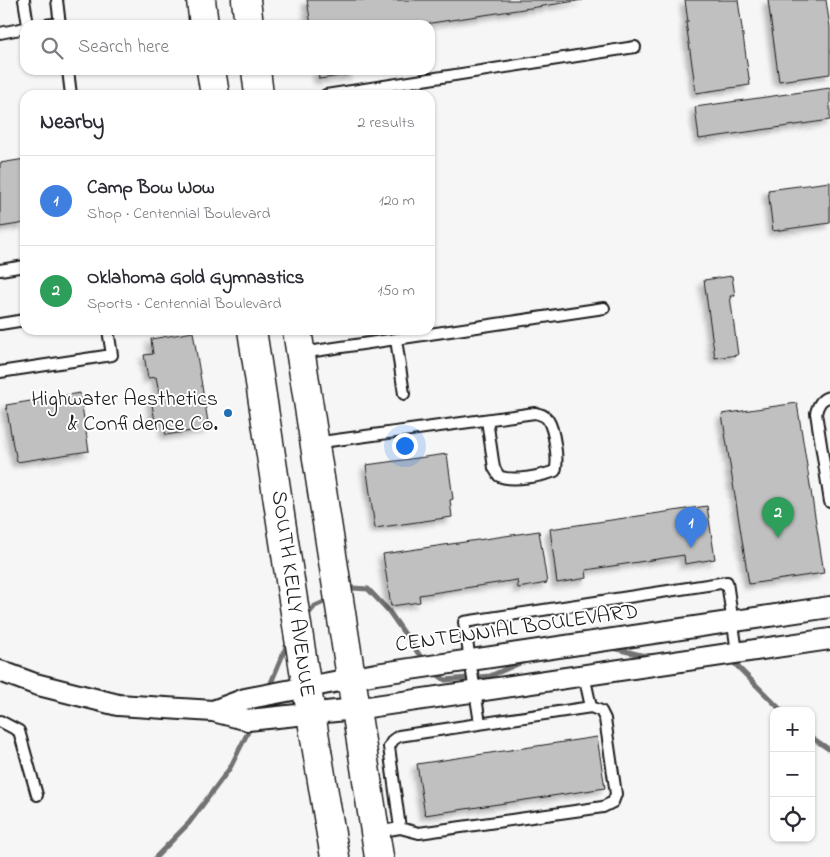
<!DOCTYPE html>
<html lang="en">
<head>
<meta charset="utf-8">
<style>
	:root { --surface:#fff; --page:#f7f7f7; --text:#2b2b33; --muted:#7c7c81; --line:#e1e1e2; --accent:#111827 }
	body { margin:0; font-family:"Indie Flower",sans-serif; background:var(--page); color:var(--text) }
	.controls { position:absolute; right:15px; bottom:15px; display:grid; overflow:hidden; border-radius:10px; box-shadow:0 1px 4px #0004 }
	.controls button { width:45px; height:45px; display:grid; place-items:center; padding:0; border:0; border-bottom:1px solid var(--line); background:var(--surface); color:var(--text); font:25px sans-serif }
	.you { position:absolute; left:404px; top:445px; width:18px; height:18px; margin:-12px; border:4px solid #fff; border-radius:50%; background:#1a73e8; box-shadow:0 0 0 8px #1a73e833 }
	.badge { display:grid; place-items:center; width:32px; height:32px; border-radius:50%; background:var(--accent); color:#fff; font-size:16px; font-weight:700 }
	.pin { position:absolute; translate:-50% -41px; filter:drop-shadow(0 1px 2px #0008) }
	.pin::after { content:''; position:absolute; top:26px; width:18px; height:15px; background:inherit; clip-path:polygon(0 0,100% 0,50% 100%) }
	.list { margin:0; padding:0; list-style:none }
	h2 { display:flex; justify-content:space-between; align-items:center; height:65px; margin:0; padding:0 20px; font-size:21px }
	h2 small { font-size:16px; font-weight:400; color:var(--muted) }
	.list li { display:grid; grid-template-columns:32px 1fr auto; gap:15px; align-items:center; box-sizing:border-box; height:90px; padding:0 20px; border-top:1px solid var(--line) }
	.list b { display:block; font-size:19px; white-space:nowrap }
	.list p { margin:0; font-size:16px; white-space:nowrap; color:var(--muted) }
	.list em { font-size:16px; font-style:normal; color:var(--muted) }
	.icon { flex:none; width:28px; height:28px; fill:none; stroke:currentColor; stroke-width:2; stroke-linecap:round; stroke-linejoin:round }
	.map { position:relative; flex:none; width:830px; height:857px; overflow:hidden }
	.search { position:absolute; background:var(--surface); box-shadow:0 1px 4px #0004; left:20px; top:20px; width:415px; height:55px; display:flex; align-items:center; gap:12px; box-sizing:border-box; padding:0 18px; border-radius:15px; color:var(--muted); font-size:19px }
	.panel { position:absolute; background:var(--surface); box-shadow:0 1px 4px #0004; left:20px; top:90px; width:415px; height:245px; border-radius:15px }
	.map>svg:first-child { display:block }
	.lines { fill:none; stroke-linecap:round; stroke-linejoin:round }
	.stream { stroke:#727272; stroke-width:5 }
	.building { fill:#c0c0c0; stroke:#1c1c1c; filter:url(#shadow) }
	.lane-casing { stroke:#1c1c1c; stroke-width:14 }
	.street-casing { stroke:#1c1c1c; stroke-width:24 }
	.secondary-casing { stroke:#1c1c1c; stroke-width:31 }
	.lane { stroke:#fff; stroke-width:10 }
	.street { stroke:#fff; stroke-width:20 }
	.secondary { stroke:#fff; stroke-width:28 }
	.poi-dot { fill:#1f6fb2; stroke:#fff; stroke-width:2 }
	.labels { text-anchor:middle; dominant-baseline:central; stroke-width:4; stroke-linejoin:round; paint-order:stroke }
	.poi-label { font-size:22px; fill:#1c1c1c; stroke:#fff; text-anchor:end }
	.street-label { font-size:22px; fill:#1c1c1c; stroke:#fff }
</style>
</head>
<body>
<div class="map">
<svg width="830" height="857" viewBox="0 0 830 857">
	<defs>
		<filter id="shadow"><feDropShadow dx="-4.5" dy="4.5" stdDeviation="2.5" flood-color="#0004"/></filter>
	</defs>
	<rect width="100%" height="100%" fill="#f6f6f6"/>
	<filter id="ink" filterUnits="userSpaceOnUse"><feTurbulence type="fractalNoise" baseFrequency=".02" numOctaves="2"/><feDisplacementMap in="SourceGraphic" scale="10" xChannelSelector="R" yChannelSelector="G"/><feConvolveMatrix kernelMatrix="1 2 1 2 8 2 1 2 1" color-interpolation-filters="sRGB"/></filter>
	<g filter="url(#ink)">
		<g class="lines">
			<path class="stream" d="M345,592l8,-4 15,1 20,21 37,53
				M306,617l9,-11 16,-7
				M608,647l37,9h9
				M731,660l51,51
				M434,672l11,8 45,-4 37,-16
				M268,690l20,-48
				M811,737l19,13
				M156,857l33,-34 41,-55 22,-44"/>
		</g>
		<path class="building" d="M307,0h276l-165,25h-107z
			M685,0h53l12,85 -54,8 -10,-71h2z
			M768,0h58l4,27v47l-51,7z
			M318,70h36l1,4 -36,5z
			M830,88v32l-131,19 -4,-32z
			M25,159v64l-25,4v-64z
			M830,182v41l-57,8 -5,-41z
			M732,276l3,20h-5l8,59 -23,3 -11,-78z
			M193,332l16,96 -43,7 -3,-16 -8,2 -4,-22 9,-2 -4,-20 -8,1 -4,-23 9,-1 -2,-15z
			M80,393l9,58 -72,11 -2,-11h-1l-8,-46z
			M797,403l27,170 -75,11 -27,-170z
			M447,454l6,45 -3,1 2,17 -77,11 -9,-63z
			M707,506l8,53 -30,5 -1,-9 -98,15 1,8 -30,5 -7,-54z
			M539,531l8,52 -29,5 -1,-8 -98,15 1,7 -29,4 -8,-52z
			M597,737l8,51 -180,27 -8,-51z"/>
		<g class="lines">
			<g class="lane-casing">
				<path id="lane" d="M24,0l4,25
					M57,0l3,25
					M46,25l14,-2
					M0,33l25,-5
					M68,70l3,25
					M326,95l309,-48
					M0,270l25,-4
					M0,324l25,-4
					M396,339l208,-31
					M301,353l95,-14 8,55
					M0,372l112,-17 -4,-25
					M830,397c-9,1 -12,8 -14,16l14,89
					M316,444l13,-3 206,-28c5,1 10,2 13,7 6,9 11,41 7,51 -13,5 -43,11 -56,5l-5,-8 -7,-48
					M0,721l19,10 18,64
					M480,723l-16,-101 263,-40 10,70
					M400,828l-11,-81 4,-7 6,-4 192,-29
					M377,832l23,-4 19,5 184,-26 10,-5 3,-8 -11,-75 -4,-8 -10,-4 -7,-32"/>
			</g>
			<g class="street-casing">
				<path id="street" d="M0,671l35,13 83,21 95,6 35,9 107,-11 475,-70
					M213,711l32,-12 131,-25 454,-67"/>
			</g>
			<g class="secondary-casing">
				<path id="secondary" d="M201,0l3,25
					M246,0l3,25
					M211,70l4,25
					M256,70l3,25
					M252,330c27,176 52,352 83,527
					M297,330l82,527"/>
			</g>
			<use href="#lane" class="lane"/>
			<use href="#street" class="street"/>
			<use href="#secondary" class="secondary"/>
		</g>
	</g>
	<circle class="poi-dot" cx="228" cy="413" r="5"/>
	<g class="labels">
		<g class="poi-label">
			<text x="218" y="400">Highwater Aesthetics<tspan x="218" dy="25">&amp; Confidence Co.</tspan></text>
		</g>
		<g class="street-label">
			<text transform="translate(292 594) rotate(82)">SOUTH KELLY AVENUE</text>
			<text transform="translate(517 629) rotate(-8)">CENTENNIAL BOULEVARD</text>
		</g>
	</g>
</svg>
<div class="controls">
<button>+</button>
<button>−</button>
<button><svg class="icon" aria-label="locate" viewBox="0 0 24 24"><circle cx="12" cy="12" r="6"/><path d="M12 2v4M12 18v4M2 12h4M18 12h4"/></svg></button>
</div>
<div class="you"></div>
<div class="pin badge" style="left:691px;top:548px;background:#3f7fe0">1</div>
<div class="pin badge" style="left:778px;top:538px;background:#2e9e5b">2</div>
<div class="search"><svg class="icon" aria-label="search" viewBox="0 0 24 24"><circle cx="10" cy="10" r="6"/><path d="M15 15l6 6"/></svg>Search here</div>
<section class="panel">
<h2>Nearby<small>2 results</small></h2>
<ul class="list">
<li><span class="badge" style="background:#3f7fe0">1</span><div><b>Camp Bow Wow</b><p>Shop · Centennial Boulevard</p></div><em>120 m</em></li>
<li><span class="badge" style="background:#2e9e5b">2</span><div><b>Oklahoma Gold Gymnastics</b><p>Sports · Centennial Boulevard</p></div><em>150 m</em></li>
</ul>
</section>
</div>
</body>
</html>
